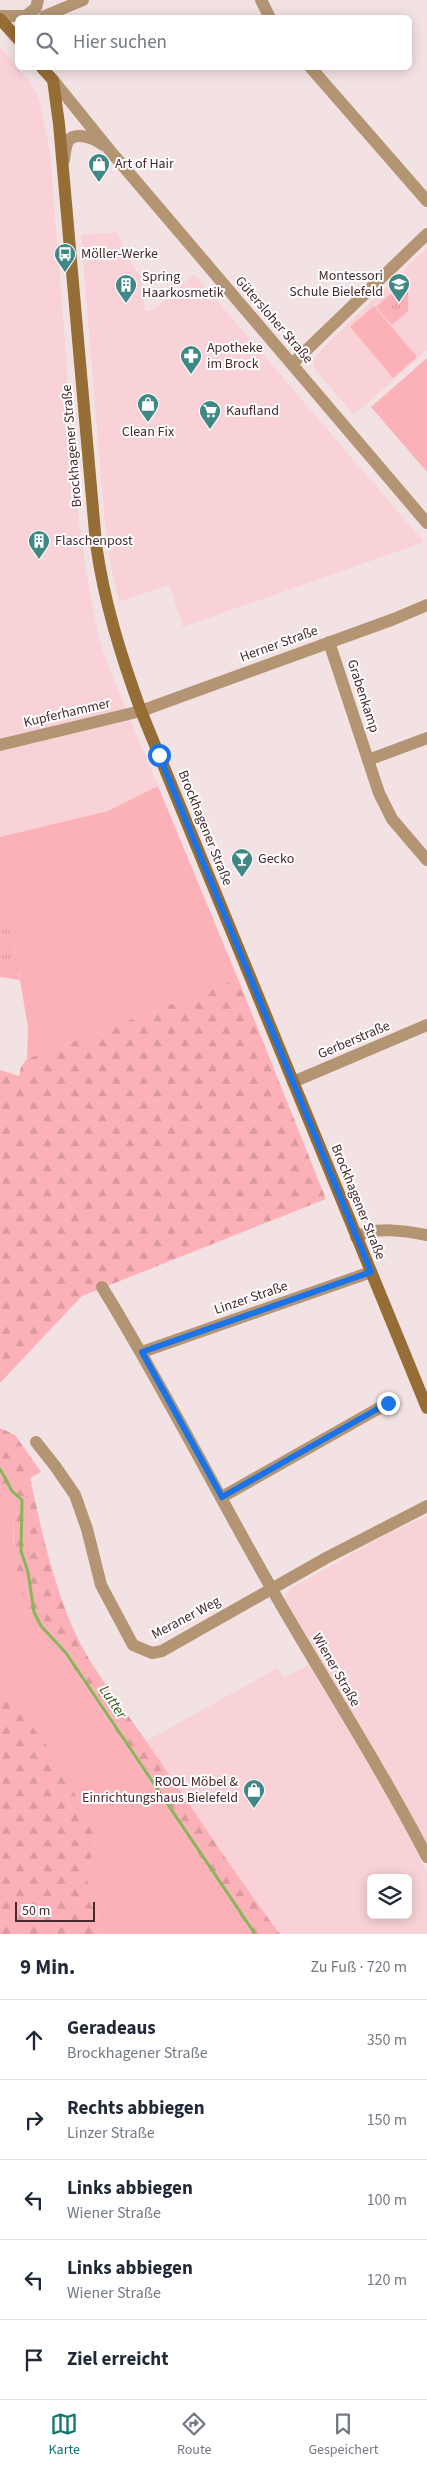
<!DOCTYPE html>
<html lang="de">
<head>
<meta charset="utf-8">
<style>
	:root { --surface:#fff; --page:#f6f6f7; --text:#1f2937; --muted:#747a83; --line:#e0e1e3; --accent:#0f766e }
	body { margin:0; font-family:"Source Sans 3",sans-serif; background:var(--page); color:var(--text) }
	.controls { position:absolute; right:15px; bottom:15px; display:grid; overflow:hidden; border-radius:8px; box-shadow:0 2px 12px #0003 }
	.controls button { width:45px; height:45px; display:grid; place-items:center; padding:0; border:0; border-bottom:1px solid var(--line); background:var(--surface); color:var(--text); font:25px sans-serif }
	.scale { position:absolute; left:15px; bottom:12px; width:80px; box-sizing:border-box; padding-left:5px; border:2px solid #49292e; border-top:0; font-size:14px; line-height:18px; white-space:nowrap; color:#49292e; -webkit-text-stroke:4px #fff; paint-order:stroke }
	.stop { position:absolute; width:15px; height:15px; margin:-11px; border:4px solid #1a73e8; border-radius:50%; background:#fff }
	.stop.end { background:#1a73e8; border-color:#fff; box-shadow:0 1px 5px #0008 }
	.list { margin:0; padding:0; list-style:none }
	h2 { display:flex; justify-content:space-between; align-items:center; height:65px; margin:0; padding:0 20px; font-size:21px }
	h2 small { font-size:16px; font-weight:400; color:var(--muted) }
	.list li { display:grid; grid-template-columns:32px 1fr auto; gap:15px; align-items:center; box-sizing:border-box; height:80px; padding:0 20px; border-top:1px solid var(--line) }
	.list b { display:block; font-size:19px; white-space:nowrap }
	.list p { margin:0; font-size:16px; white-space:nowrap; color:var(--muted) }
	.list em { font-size:16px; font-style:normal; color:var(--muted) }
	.icon { flex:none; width:28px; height:28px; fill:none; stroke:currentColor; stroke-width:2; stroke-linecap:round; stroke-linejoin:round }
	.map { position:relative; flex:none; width:427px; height:1934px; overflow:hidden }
	.search { position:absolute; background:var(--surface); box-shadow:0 2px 12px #0003; left:15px; right:15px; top:15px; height:55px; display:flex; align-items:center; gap:12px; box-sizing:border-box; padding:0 18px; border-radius:8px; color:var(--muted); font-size:19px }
	.sheet { height:465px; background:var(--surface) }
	nav { display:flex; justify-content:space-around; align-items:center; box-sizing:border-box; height:70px; border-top:1px solid var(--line); background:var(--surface); font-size:14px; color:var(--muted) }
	nav a { display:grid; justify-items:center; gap:2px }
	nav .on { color:var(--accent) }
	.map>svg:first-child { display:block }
	.built { fill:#f8d2d6; fill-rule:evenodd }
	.grass { fill:#fcb1b9 }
	.forest { fill:url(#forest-firs) }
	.park { fill:url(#park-tufts) }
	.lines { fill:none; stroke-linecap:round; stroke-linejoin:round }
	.stream { stroke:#87b65b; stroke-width:3 }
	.minor { stroke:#b39573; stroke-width:12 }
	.tertiary { stroke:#b39573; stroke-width:12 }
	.secondary { stroke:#976d36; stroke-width:12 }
	.route { stroke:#1a73e8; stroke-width:6 }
	.labels { text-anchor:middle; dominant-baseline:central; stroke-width:4; stroke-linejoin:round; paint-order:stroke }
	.poi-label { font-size:14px; fill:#49292e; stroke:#fff; text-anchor:start }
	.street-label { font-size:14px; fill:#49292e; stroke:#fff }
	.water-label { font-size:15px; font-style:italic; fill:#355414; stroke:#fff }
</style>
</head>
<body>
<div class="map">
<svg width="427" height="1934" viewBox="0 0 427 1934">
	<defs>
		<pattern id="forest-firs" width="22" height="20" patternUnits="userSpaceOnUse" patternTransform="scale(1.25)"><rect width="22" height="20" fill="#fcb1b9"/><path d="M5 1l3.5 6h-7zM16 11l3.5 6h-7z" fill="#da989f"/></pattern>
		<pattern id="park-tufts" width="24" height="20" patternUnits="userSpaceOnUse" patternTransform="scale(1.25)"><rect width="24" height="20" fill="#fcb1b9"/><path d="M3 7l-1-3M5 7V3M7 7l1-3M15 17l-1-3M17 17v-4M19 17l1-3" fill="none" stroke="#da989f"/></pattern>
	</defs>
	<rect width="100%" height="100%" fill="#f3e2e4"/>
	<path class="built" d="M0,47l28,33 11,18 11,53 29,370 7,50 13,67 10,30 49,118 -50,25 -108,26z
		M117,232l15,33 9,12 4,34 8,-1 41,-36 230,268 -241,85 -14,-42 -50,17 -8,-35 -7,-54 -23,-278z
		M427,248v102l-73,65 -41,-48 1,-8 9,-11z
		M427,1516v328l-142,-246 5,-9 97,-55z
		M309,1665l91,150 27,58v61h-147l-30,-40 -104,-153 132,-73 6,10zM371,1878h37v37h-37z"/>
	<path class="grass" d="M374,306l43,51 -24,21 -43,-51z
		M427,358v114l-56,-65z
		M158,786l80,193 -211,80 1,-31 -14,-85 -14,-45v-61l108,-26z
		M0,1492l13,11v38l25,88 27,27 187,278h-150l-16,-58 11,-38 -87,-140 -10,-4z"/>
	<path class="forest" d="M238,979l88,220 -244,97 -82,87v-313l19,6 2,-9 6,-8z
		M0,1428l15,7 26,37 -11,6c12,54 23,108 47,159 18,37 46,70 69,104 45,64 86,130 134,193h-28l-187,-278c-9,-9 -21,-18 -27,-28 -24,-36 -25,-84 -25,-125l-13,-11z
		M0,1694l10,4 48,62 39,78 -11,38 16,58h-102z"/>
	<path class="park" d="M401,285l7,8v18l-16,14 -16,-18z
		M0,898l14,45 6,37 -20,-3z"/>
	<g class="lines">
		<path class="stream" d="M0,1469l12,22 10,9 -1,51 7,21 6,40 7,14 25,27 189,281"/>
		<path class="minor" d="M261,0l9,18
			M0,16h26l10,-8 2,-8
			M45,16l38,-16
			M311,68l116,133
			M292,364l135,-130
			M329,642l50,151 13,26 35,41
			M0,745l141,-34 253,-92 33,-14
			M368,760l59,-22
			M293,1082l134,-57
			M356,1237c19,-11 50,-6 71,-2
			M102,1287c61,99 113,203 171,304 51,89 107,175 154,266
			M142,1352l229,-80
			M36,1442l19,24 20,29 12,34 14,56 32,60 19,8 10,-2 164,-93 101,-52
			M222,1497l166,-94"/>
		<path class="tertiary" d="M53,80l59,73 315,370
			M64,160c1,-6 1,-15 5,-20 7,-9 27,-1 34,5"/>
		<path class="secondary" d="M0,19l18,20
			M42,68l11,12 6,44 37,420c8,58 25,112 45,167l286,697"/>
	</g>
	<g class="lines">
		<path class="route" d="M159,755l212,517 -229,80 80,145 166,-94"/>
	</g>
	<defs>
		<g id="shop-pin" transform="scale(1.125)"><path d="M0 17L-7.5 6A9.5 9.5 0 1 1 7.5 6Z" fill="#408885" stroke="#fff"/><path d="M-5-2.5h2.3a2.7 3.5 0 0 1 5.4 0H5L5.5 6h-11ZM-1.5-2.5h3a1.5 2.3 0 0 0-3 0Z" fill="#fff"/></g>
		<g id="bus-pin" transform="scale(1.125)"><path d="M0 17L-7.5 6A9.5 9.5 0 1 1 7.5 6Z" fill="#408885" stroke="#fff"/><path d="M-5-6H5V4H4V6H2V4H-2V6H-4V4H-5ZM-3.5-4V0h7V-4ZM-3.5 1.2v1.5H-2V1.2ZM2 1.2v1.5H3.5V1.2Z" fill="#fff"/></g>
		<g id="school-pin" transform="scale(1.125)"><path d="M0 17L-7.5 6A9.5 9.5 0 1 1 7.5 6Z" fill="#408885" stroke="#fff"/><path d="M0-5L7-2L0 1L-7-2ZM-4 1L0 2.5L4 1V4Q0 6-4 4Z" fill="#fff"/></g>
		<g id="building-pin" transform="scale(1.125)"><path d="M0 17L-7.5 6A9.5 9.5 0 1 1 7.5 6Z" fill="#408885" stroke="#fff"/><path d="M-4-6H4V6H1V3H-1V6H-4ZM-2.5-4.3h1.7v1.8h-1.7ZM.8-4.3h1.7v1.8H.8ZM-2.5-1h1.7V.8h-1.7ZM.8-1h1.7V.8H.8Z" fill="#fff"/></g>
		<g id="pharmacy-pin" transform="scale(1.125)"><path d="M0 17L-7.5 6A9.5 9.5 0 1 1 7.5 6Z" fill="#408885" stroke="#fff"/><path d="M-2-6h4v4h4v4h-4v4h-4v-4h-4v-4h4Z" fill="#fff"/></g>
		<g id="supermarket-pin" transform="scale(1.125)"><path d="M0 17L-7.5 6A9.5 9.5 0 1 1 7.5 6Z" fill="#408885" stroke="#fff"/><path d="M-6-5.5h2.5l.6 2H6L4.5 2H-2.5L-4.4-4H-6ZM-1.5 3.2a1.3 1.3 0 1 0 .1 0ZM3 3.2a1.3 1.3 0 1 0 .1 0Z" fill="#fff"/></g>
		<g id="bar-pin" transform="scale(1.125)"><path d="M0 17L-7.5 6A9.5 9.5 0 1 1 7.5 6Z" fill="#408885" stroke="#fff"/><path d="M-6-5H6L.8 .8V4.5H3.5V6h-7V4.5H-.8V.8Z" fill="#fff"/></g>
	</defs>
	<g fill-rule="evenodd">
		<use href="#shop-pin" x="99" y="164"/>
		<use href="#bus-pin" x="65" y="254"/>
		<use href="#school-pin" x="399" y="284"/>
		<use href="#building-pin" x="126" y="285"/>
		<use href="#pharmacy-pin" x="191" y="356"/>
		<use href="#shop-pin" x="148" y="404"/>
		<use href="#supermarket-pin" x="210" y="411"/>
		<use href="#building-pin" x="39" y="541"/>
		<use href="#bar-pin" x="242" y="859"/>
		<use href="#shop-pin" x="254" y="1790"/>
	</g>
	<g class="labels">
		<g class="poi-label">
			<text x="115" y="164">Art of Hair</text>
			<text x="81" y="254">Möller-Werke</text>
			<text x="383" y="276" text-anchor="end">Montessori<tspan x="383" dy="16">Schule Bielefeld</tspan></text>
			<text x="142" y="277">Spring<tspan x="142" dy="16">Haarkosmetik</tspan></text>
			<text x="207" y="348">Apotheke<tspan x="207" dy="16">im Brock</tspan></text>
			<text x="226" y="411">Kaufland</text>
			<text x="148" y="432" text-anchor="middle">Clean Fix</text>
			<text x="55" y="541">Flaschenpost</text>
			<text x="258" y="859">Gecko</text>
			<text x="238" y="1782" text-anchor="end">ROOL Möbel &amp;<tspan x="238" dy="16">Einrichtungshaus Bielefeld</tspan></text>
		</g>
		<g class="street-label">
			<text transform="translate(274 320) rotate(49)">Gütersloher Straße</text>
			<text transform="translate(72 446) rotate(-95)">Brockhagener Straße</text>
			<text transform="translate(279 644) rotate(-20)">Herner Straße</text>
			<text transform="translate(363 696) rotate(72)">Grabenkamp</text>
			<text transform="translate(67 713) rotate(-13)">Kupferhammer</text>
			<text transform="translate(205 828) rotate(68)">Brockhagener Straße</text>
			<text transform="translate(354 1040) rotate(-23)">Gerberstraße</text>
			<text transform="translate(358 1202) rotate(68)">Brockhagener Straße</text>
			<text transform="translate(251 1298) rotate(-19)">Linzer Straße</text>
			<text transform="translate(186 1618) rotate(-28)">Meraner Weg</text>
			<text transform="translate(336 1670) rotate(60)">Wiener Straße</text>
		</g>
		<g class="water-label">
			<text transform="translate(113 1702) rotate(56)">Lutter</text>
		</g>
	</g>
</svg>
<div class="controls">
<button><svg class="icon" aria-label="layers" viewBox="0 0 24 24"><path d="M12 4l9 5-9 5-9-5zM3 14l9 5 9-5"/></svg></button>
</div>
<div class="scale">50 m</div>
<div class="stop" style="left:159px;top:755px"></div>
<div class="stop end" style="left:388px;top:1403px"></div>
<div class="search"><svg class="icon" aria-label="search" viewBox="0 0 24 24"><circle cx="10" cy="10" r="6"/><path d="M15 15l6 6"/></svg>Hier suchen</div>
</div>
<section class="sheet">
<h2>9 Min.<small>Zu Fuß · 720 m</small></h2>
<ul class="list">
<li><svg class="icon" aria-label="ahead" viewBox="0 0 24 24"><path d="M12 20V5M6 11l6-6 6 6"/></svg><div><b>Geradeaus</b><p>Brockhagener Straße</p></div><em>350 m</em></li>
<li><svg class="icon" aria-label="right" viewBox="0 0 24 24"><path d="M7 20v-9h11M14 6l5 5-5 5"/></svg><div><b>Rechts abbiegen</b><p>Linzer Straße</p></div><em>150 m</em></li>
<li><svg class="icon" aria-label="left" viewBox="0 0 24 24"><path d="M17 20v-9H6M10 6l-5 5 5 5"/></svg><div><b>Links abbiegen</b><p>Wiener Straße</p></div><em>100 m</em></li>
<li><svg class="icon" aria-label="left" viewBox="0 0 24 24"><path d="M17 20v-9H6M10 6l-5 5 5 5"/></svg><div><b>Links abbiegen</b><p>Wiener Straße</p></div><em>120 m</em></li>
<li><svg class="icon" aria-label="arrive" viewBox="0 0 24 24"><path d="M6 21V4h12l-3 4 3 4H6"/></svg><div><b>Ziel erreicht</b></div></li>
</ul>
</section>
<nav>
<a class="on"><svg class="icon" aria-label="map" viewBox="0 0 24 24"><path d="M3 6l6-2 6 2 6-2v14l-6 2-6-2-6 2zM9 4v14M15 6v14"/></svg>Karte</a>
<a><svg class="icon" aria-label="directions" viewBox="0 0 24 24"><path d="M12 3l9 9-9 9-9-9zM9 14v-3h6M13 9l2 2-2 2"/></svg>Route</a>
<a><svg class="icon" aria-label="saved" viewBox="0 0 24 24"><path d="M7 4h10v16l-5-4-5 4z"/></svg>Gespeichert</a>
</nav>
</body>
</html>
